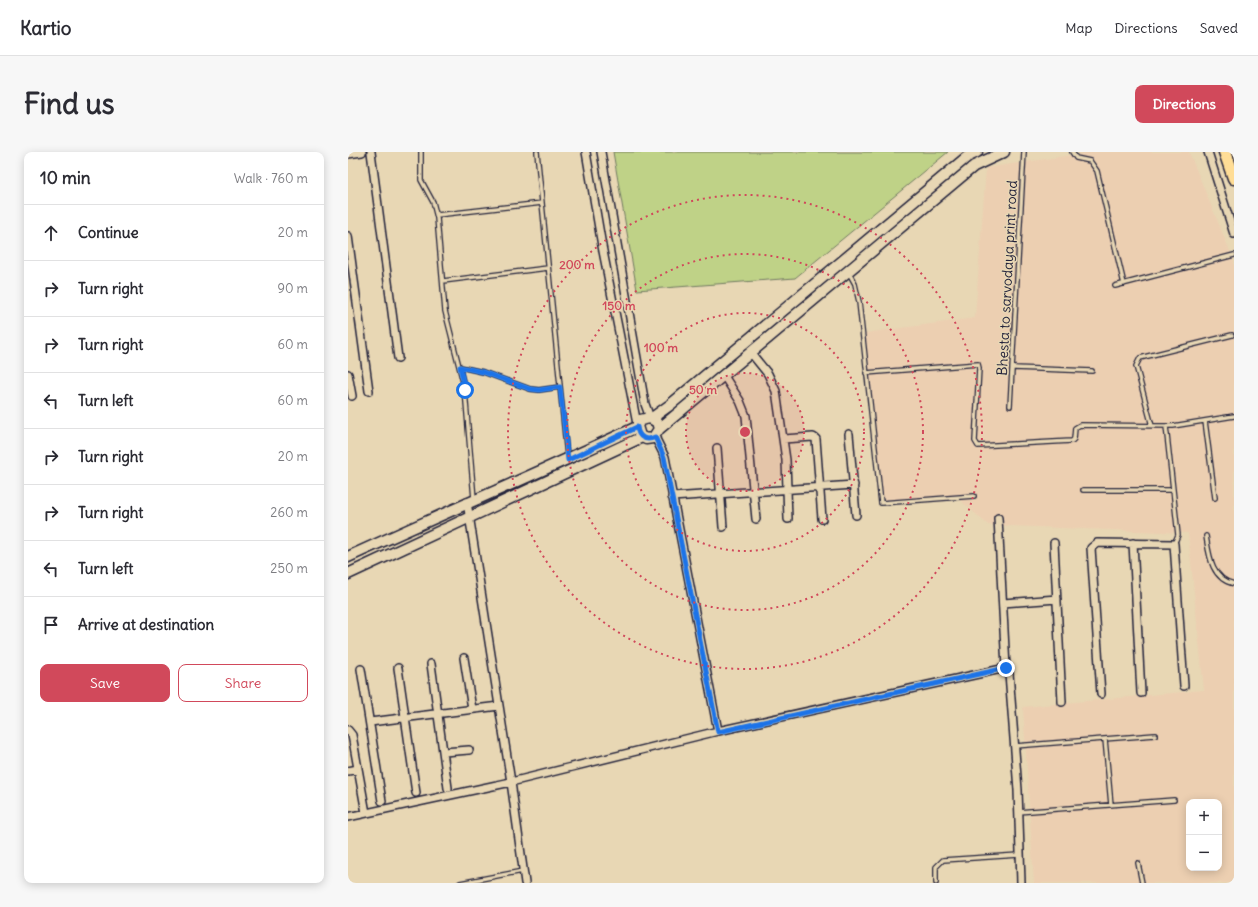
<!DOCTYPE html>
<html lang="en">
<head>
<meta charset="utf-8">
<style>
	:root { --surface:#fff; --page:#f7f7f7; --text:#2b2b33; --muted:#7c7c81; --line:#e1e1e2; --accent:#d1495b }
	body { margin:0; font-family:Delius,sans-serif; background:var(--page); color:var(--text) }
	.controls { position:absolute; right:12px; bottom:12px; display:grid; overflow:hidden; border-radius:8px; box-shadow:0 2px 10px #0003 }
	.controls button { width:36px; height:36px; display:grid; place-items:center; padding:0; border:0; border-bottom:1px solid var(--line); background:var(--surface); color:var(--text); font:20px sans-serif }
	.stop { position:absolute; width:12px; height:12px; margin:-9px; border:3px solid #1a73e8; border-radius:50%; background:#fff }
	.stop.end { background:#1a73e8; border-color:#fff; box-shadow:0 1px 4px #0008 }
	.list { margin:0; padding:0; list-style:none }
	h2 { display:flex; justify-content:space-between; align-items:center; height:52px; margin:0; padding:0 16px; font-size:17px }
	h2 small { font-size:13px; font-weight:400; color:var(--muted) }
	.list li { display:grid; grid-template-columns:26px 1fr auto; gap:12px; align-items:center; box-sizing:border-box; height:56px; padding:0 16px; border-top:1px solid var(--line) }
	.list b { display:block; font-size:15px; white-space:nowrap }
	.list em { font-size:13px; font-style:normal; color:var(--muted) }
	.actions { display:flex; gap:8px; padding:12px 16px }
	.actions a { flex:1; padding:9px 0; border:1px solid var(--accent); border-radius:8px; text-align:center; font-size:14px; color:var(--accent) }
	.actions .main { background:var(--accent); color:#fff }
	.icon { flex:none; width:22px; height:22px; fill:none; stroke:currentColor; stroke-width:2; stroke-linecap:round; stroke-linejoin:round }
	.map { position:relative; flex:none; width:886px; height:731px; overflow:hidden; border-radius:8px }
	header { display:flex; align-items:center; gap:24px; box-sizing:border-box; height:56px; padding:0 20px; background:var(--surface); border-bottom:1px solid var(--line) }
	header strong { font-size:19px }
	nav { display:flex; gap:22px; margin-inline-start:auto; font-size:14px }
	.intro { display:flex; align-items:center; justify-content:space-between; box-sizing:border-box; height:96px; padding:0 24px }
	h1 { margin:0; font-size:28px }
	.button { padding:10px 18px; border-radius:8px; background:var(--accent); color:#fff; font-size:14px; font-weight:700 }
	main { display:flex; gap:24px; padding:0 24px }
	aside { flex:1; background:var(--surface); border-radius:8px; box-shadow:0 2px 10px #0003 }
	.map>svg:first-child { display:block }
	.built { fill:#eccfb1; fill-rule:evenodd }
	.green { fill:#bfd287; stroke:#707a61 }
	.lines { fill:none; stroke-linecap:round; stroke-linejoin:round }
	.service-casing { stroke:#22223b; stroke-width:6 }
	.minor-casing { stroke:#22223b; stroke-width:10 }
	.secondary-casing { stroke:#22223b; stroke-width:13 }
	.trunk-casing { stroke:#22223b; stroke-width:15 }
	.service { stroke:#e8d7b4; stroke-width:3.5 }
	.minor { stroke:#e8d7b4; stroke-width:7 }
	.secondary { stroke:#e8d7b4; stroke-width:10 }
	.trunk { stroke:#ffdd96; stroke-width:12 }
	.route { stroke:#1a73e8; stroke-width:5 }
	.ring { fill:none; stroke:#d1495b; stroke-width:2; stroke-dasharray:2 4 }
	.labels { text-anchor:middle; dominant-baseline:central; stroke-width:3; stroke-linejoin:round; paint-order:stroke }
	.street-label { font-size:14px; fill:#22223b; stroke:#e8d7b4 }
	.centre { fill:#d1495b; stroke:#e8d7b4; stroke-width:2 }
	.ring-label { font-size:12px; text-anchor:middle; font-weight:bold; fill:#d1495b; stroke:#e8d7b4; stroke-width:3; stroke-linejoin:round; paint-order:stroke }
</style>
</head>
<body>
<header>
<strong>Kartio</strong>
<nav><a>Map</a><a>Directions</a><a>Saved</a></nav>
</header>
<div class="intro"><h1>Find us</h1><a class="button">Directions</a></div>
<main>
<aside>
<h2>10 min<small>Walk · 760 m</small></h2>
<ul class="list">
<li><svg class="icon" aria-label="ahead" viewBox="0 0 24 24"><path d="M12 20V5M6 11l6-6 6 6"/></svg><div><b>Continue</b></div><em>20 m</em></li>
<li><svg class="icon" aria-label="right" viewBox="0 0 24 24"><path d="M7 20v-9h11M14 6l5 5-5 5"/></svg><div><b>Turn right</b></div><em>90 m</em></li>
<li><svg class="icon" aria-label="right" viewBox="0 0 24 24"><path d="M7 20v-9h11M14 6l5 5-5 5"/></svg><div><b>Turn right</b></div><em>60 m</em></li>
<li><svg class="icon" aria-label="left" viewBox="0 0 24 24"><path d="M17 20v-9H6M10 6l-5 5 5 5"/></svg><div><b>Turn left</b></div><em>60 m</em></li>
<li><svg class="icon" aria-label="right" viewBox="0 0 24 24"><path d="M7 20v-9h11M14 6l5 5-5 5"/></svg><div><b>Turn right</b></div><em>20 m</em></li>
<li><svg class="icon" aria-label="right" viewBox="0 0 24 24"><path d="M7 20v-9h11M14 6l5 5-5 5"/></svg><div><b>Turn right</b></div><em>260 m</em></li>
<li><svg class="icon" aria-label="left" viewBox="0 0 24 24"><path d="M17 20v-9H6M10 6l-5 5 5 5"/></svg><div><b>Turn left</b></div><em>250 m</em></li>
<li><svg class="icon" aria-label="arrive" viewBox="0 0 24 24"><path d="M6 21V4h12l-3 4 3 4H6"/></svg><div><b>Arrive at destination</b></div></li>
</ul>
<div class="actions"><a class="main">Save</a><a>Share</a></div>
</aside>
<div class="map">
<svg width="886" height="731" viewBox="0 0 886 731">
	<rect width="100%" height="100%" fill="#e8d7b4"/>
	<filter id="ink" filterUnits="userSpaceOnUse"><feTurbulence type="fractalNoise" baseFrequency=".025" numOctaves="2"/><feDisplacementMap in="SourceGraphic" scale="8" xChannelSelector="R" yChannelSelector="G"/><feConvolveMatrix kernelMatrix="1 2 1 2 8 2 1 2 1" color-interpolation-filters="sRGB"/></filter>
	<g filter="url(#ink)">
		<path class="built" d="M743,0h98l45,109v622h-200l-11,-176 181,-17 -16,-157 -200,-8 -28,-25 -76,4 -19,-171 110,-15 11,-150zM841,650h30v66h-30z"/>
		<path class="green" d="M265,0h335l-153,126 -158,12z"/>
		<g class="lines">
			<g class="service-casing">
				<path id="service" d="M73,0v28l12,22 4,16 8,93 20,79 9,109
					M189,0l30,305
					M724,0l4,6 14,3 7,10 27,113
					M89,63l105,-12
					M501,121l6,11 4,18 22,201 93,-7
					M95,129l105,-13
					M767,134l119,-31
					M112,215l23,5 47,17 9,1 21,-3
					M666,216l78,3
					M518,221l112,-9 1,4 -4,73 3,5 94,-5 2,-2 1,-11 5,-3 93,1 61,-10
					M662,254l14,-254
					M857,269l10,77
					M804,274l-16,-60 4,-8 92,-23
					M818,274l12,109 -4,9
					M735,338h90
					M858,384c3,18 5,43 28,48
					M757,587l6,66
					M667,594l140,-11
					M670,660l156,-12
					M790,711l4,20
					M112,731l63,-12
					M588,731v-16l7,-7 76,-5"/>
			</g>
			<g class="minor-casing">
				<path id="minor" d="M23,0l27,206
					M238,0l16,94 35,178
					M253,0l44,252 5,14
					M860,0l26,82
					M0,2l14,-2
					M0,84l21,155
					M403,201l17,21 8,17 10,69 2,59
					M0,222l4,22
					M376,224l16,25 6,15 10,103
					M501,282l7,81
					M307,285l10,20 53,274 288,-63 3,5 9,117 3,93
					M435,287l30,-2 3,2 6,80
					M369,296l6,79
					M324,345l182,-12
					M119,350l44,280 207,-51
					M650,366l8,150
					M706,391l8,159
					M785,391l8,150
					M655,451l54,-4
					M116,506l8,51
					M83,512l17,124
					M50,516l18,125
					M13,517l21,132
					M753,542l-10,-146 6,-5 77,1 10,142
					M22,570l129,-16
					M0,578l4,5 14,78
					M96,600l25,-2
					M0,619l10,-2
					M0,665l163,-35 14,101"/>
			</g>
			<g class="secondary-casing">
				<path id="secondary" d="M304,266l18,-13 297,-248 10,-5
					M311,277l-2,-7 -7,-4 -10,2 -3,6 3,10 6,3 7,-1 6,-9 315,-263 30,-14
					M0,405c96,-44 193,-85 289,-130
					M0,422l294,-137"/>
			</g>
			<g class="trunk-casing">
				<path id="trunk" d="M877,0l9,26"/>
			</g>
			<use href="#service" class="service"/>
			<use href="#minor" class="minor"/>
			<use href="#secondary" class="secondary"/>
			<use href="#trunk" class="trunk"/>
		</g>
	</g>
	<g class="lines" filter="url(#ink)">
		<path class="route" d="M117,238l-5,-23 23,5 47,17 9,1 21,-3 8,73 69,-33c1,10 9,15 18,10l9,20 54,275 288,-64"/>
	</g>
	<circle cx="397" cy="280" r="59" fill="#d1495b" fill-opacity=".12"/>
	<g class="ring">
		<circle cx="397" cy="280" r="59"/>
		<circle cx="397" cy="280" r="119"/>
		<circle cx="397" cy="280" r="178"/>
		<circle cx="397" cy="280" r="237"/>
	</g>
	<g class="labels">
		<g class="street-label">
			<text transform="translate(659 126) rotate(-87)">Bhesta to sarvodaya print road</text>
		</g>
	</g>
	<circle cx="397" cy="280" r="6" class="centre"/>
	<g class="ring-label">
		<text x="229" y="117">200 m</text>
		<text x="271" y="158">150 m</text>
		<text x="313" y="200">100 m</text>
		<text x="355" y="242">50 m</text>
	</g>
</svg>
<div class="controls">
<button>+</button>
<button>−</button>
</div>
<div class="stop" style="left:117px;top:238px"></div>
<div class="stop end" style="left:658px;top:516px"></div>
</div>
</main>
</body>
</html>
